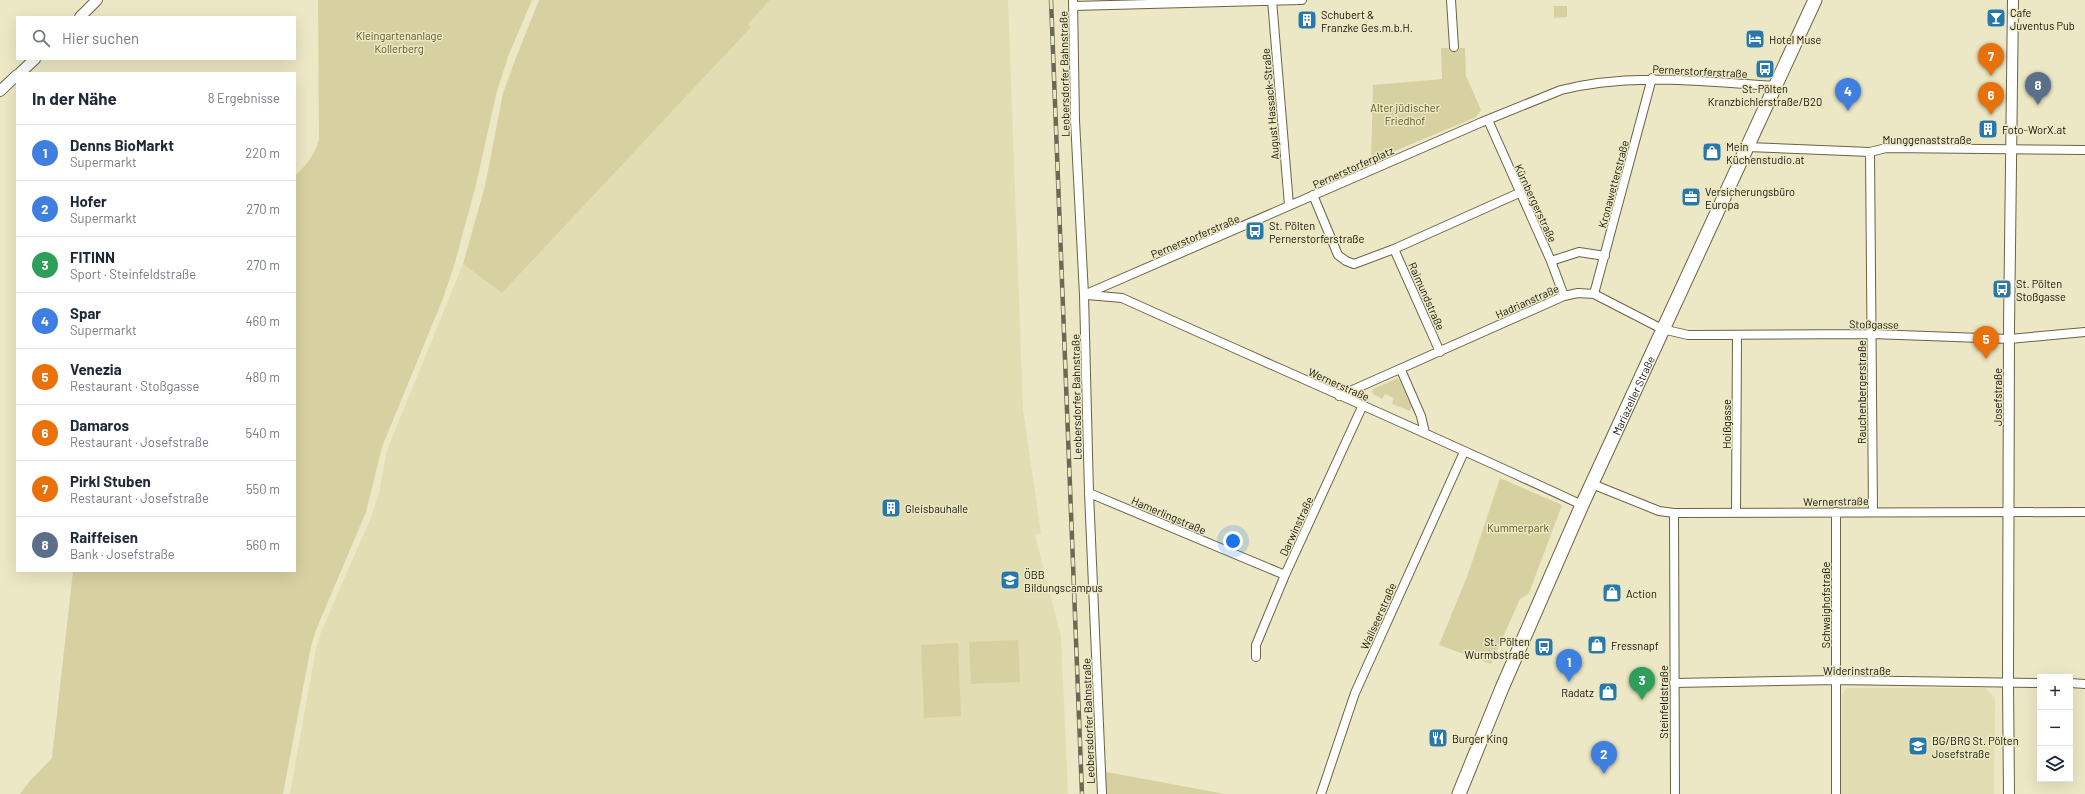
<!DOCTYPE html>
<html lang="de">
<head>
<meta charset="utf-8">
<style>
	:root { --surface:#fff; --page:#f6f6f7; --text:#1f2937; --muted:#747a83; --line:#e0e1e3; --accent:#db2777 }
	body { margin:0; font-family:Barlow,sans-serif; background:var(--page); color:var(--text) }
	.controls { position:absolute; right:12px; bottom:12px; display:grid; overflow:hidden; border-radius:0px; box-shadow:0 4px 16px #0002 }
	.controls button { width:36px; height:36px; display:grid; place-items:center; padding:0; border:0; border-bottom:1px solid var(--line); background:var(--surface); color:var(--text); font:20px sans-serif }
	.you { position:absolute; left:1233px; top:541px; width:14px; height:14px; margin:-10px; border:3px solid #fff; border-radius:50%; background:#1a73e8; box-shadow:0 0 0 6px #1a73e833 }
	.badge { display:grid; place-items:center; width:26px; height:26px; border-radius:50%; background:var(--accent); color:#fff; font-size:13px; font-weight:700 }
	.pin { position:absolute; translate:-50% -33px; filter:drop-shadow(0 1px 2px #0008) }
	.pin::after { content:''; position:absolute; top:21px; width:14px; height:12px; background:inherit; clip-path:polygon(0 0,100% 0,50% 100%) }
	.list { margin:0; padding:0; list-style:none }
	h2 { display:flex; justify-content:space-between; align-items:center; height:52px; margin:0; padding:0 16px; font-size:17px }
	h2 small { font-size:13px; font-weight:400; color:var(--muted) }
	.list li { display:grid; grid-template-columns:26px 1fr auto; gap:12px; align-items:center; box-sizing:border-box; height:56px; padding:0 16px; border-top:1px solid var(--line) }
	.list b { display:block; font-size:15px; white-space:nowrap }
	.list p { margin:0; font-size:13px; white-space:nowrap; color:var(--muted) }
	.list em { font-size:13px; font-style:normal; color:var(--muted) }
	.icon { flex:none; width:22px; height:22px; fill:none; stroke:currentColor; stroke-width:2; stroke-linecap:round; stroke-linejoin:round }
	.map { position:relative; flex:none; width:2085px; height:794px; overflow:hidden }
	.search { position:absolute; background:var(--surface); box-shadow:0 4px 16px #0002; left:16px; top:16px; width:280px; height:44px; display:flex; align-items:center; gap:10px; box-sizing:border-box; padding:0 14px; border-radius:0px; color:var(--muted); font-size:15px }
	.panel { position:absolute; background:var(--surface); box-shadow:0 4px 16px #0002; left:16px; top:72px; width:280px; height:500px; border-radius:0px }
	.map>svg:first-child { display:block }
	.built { fill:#e2ddb2 }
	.green { fill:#d7d1a2 }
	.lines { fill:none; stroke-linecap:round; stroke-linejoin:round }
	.minor-casing { stroke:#686445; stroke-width:10 }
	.tertiary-casing { stroke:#686445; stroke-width:12 }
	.primary-casing { stroke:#686445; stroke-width:15 }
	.minor { stroke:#fff; stroke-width:8 }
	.tertiary { stroke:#fff; stroke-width:10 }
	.primary { stroke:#fff; stroke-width:13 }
	.rail-casing { stroke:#6b6953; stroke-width:4.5 }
	.rail { stroke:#ece8c5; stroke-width:3; stroke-dasharray:9; stroke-linecap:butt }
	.labels { text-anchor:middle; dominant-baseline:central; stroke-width:3; stroke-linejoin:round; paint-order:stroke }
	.poi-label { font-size:11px; fill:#141306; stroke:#ece8c5; text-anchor:start }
	.park-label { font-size:11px; fill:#5c5521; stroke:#ece8c5 }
	.street-label { font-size:11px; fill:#141306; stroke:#ece8c5 }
</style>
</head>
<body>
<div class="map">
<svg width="2085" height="794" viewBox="0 0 2085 794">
	<rect width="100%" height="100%" fill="#ece8c5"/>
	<path class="built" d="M770,0h238l15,409 18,124 -6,2 26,101 7,158h-778l26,-146 5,-16 51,-117 7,-22 8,-43 76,-186 39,29 248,-266 -2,-3z
		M1847,688h138l10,10 -1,96h-153l1,-99z"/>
	<path class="green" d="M318,0h214l-23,54 -12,37 -21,94 -22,81 -12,35 -60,146 -16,65 -50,118 -5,16 -28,148h-263l8,-11 24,-25 21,-187h222v-395c12,-12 20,-21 24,-37z
		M539,0h231l-22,24 3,3 -249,266 -39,-29 22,-78 18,-93 14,-38z
		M1554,6h13v11l-13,1z
		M1441,48h24l1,28 15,34 -5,7 -105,44 2,-76 69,-6z
		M1398,378l14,28 -2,5 -18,-7 2,-6 -9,-4 -3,5 -9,-5 -1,-3 1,-2z
		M1500,478l62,27 -33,88 -9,6 -29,65 -52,-19 29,-71z
		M1018,640l2,42 -49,2 -2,-42z
		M958,643l3,73 -37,2 -3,-73z
		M1101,771l124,23h-123z"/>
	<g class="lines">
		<g class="minor-casing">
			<path id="minor" d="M1073,0l2,120 9,175 5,198 13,301
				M1272,0l17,205
				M1451,0l3,47
				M1073,6l229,-6
				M1488,120l63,141 13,35
				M1747,147l123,5 16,-4 199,2
				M1870,152l3,360
				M1313,195l25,60 8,6 8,3 40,-15 125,-56
				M1394,249l46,103
				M1551,261l28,-9 26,4
				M1594,294l58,-216
				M1084,295l398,-173 79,-32c70,-18 143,-8 214,-4
				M1087,295l35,3c153,69 308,136 460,207
				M1401,370l20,46 4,17
				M1339,396l225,-100 14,-3 16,1 68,35 26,6 184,-1 137,5 76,-7
				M1592,484l67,27 15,2 411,-1
				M1089,493l196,82
				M1674,513l1,281
				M1736,513l1,-177
				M1256,657v-12l29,-70 77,-168
				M1674,683l162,-3 204,3
				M2070,683l15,1
				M1321,794l34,-101 109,-241
				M1836,794v-282"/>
		</g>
		<g class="tertiary-casing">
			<path id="tertiary" d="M80,17l17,-17
				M20,73l15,-14
				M0,91l17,-16
				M2009,794l-1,-112 1,-353 4,-329"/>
		</g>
		<g class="primary-casing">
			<g id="primary">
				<path id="s1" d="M1459,794l43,-106 80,-183 233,-505"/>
			</g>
		</g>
		<use href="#minor" class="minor"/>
		<use href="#tertiary" class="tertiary"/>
		<use href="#primary" class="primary"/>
		<g class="rail-casing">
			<path id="rail" d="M1051,0l31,794"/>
		</g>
		<use href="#rail" class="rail"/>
	</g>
	<defs>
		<g id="bar-square" transform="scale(1)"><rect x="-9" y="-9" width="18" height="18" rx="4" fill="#2879aa" stroke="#ece8c5"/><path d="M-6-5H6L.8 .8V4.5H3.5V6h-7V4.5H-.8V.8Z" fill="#fff"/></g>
		<g id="building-square" transform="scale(1)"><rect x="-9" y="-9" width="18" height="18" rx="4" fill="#2879aa" stroke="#ece8c5"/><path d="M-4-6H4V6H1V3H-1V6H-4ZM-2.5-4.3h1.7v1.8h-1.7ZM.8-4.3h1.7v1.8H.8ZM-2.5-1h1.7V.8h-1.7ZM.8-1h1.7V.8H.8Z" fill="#fff"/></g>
		<g id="hotel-square" transform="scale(1)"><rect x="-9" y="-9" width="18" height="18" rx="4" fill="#2879aa" stroke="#ece8c5"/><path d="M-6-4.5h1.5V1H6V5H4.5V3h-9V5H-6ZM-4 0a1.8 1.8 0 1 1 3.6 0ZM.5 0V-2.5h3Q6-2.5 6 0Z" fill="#fff"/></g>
		<g id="bus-square" transform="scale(1)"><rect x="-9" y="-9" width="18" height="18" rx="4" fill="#2879aa" stroke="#ece8c5"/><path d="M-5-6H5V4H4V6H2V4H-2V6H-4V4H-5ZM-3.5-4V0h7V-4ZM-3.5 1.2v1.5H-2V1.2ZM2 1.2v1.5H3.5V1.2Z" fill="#fff"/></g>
		<g id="shop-square" transform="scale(1)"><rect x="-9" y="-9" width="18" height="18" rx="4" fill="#2879aa" stroke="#ece8c5"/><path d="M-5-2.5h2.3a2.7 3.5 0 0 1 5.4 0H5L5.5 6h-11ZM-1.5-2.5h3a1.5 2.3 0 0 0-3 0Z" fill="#fff"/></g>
		<g id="office-square" transform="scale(1)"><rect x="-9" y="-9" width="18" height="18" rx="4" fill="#2879aa" stroke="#ece8c5"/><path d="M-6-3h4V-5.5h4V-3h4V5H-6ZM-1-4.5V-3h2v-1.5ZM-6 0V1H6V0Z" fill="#fff"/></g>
		<g id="school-square" transform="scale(1)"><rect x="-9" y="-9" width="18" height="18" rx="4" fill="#2879aa" stroke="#ece8c5"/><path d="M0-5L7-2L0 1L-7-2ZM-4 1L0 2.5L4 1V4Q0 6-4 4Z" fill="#fff"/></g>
		<g id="restaurant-square" transform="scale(1)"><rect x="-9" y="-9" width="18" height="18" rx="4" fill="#2879aa" stroke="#ece8c5"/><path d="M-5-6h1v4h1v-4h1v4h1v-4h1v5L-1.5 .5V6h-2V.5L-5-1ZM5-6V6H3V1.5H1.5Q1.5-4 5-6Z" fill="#fff"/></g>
	</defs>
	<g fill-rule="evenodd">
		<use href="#bar-square" x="1996" y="18"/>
		<use href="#building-square" x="1307" y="20"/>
		<use href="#hotel-square" x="1755" y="39"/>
		<use href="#bus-square" x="1765" y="69"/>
		<use href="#building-square" x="1988" y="129"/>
		<use href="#shop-square" x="1712" y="152"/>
		<use href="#office-square" x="1691" y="197"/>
		<use href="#bus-square" x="1255" y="231"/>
		<use href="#bus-square" x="2002" y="289"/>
		<use href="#building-square" x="891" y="508"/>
		<use href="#school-square" x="1010" y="580"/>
		<use href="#shop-square" x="1612" y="593"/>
		<use href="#shop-square" x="1597" y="645"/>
		<use href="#bus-square" x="1544" y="647"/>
		<use href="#shop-square" x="1608" y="692"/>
		<use href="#restaurant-square" x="1438" y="738"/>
		<use href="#school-square" x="1918" y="746"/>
	</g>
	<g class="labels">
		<g class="poi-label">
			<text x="2010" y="12">Cafe<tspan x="2010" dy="13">Juventus Pub</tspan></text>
			<text x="1321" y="14">Schubert &amp;<tspan x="1321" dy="13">Franzke Ges.m.b.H.</tspan></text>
			<text x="1769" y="39">Hotel Muse</text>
			<text x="1765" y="88" text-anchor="middle">St. Pölten<tspan x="1765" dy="13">Kranzbichlerstraße/B20</tspan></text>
			<text x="2002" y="129">Foto-WorX.at</text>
			<text x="1726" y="146">Mein<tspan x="1726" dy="13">Küchenstudio.at</tspan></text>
			<text x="1705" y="191">Versicherungsbüro<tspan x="1705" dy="13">Europa</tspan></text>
			<text x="1269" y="225">St. Pölten<tspan x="1269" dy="13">Pernerstorferstraße</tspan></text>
			<text x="2016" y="283">St. Pölten<tspan x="2016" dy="13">Stoßgasse</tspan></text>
			<text x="905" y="508">Gleisbauhalle</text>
			<text x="1024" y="574">ÖBB<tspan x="1024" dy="13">Bildungscampus</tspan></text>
			<text x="1626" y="593">Action</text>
			<text x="1530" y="641" text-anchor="end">St. Pölten<tspan x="1530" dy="13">Wurmbstraße</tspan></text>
			<text x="1611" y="645">Fressnapf</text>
			<text x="1594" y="692" text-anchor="end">Radatz</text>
			<text x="1452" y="738">Burger King</text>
			<text x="1932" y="740">BG/BRG St. Pölten<tspan x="1932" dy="13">Josefstraße</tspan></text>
		</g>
		<g class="park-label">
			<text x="399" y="35">Kleingartenanlage<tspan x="399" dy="13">Kollerberg</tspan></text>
			<text x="1405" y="107">Alter jüdischer<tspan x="1405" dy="13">Friedhof</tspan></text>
			<text x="1518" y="527">Kummerpark</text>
		</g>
		<g class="street-label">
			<text transform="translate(1700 71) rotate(3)">Pernerstorferstraße</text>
			<text transform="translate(1064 74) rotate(-91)">Leobersdorfer Bahnstraße</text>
			<text transform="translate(1270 104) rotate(-95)">August Hassack-Straße</text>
			<text x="1927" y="139">Munggenaststraße</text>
			<text transform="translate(1353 167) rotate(-24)">Pernerstorferplatz</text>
			<text transform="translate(1613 184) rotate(-75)">Kronawetterstraße</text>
			<text transform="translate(1536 203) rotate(65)">Kürnbergerstraße</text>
			<text transform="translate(1195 236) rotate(-23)">Pernerstorferstraße</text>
			<text transform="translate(1427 296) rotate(66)">Raimundstraße</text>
			<text transform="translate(1527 301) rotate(-24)">Hadrianstraße</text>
			<text transform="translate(1874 324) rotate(1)">Stoßgasse</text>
			<text transform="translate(1339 384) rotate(24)">Wernerstraße</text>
			<text transform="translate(1861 392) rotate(-90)">Rauchenbergerstraße</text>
			<text stroke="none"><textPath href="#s1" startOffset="435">Mariazeller Straße</textPath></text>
			<text transform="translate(1076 397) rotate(-91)">Leobersdorfer Bahnstraße</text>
			<text transform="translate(1997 397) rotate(-90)">Josefstraße</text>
			<text transform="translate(1726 424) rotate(-90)">Hoißgasse</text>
			<text transform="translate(1836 501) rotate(-1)">Wernerstraße</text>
			<text transform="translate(1169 515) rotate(23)">Hamerlingstraße</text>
			<text transform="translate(1296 526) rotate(-65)">Darwinstraße</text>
			<text transform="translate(1825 605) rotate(-90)">Schwaighofstraße</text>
			<text transform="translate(1378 616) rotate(-66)">Wallseerstraße</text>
			<text x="1857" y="670">Widerinstraße</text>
			<text transform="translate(1663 702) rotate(-90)">Steinfeldstraße</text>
			<text transform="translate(1088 721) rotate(-92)">Leobersdorfer Bahnstraße</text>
		</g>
	</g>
</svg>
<div class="controls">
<button>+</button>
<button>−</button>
<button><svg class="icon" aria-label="layers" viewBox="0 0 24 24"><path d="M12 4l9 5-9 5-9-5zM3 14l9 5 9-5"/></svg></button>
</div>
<div class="you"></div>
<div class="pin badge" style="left:1569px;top:682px;background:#3f7fe0">1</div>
<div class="pin badge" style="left:1604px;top:774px;background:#3f7fe0">2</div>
<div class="pin badge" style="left:1642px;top:700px;background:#2e9e5b">3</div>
<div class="pin badge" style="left:1848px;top:111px;background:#3f7fe0">4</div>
<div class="pin badge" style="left:1986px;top:359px;background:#e8710a">5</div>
<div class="pin badge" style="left:1991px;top:115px;background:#e8710a">6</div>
<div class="pin badge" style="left:1991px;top:76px;background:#e8710a">7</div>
<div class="pin badge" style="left:2038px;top:105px;background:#5c6f8a">8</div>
<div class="search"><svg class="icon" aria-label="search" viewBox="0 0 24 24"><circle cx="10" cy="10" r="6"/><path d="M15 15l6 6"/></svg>Hier suchen</div>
<section class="panel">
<h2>In der Nähe<small>8 Ergebnisse</small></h2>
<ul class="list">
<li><span class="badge" style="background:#3f7fe0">1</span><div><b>Denns BioMarkt</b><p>Supermarkt</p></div><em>220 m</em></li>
<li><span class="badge" style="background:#3f7fe0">2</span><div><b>Hofer</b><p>Supermarkt</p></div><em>270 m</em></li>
<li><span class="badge" style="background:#2e9e5b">3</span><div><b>FITINN</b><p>Sport · Steinfeldstraße</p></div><em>270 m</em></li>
<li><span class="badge" style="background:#3f7fe0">4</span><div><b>Spar</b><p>Supermarkt</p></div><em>460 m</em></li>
<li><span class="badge" style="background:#e8710a">5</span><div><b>Venezia</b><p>Restaurant · Stoßgasse</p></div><em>480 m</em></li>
<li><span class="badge" style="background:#e8710a">6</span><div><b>Damaros</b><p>Restaurant · Josefstraße</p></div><em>540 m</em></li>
<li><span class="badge" style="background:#e8710a">7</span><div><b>Pirkl Stuben</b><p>Restaurant · Josefstraße</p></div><em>550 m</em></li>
<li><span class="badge" style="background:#5c6f8a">8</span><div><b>Raiffeisen</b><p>Bank · Josefstraße</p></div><em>560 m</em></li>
</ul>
</section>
</div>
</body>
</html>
